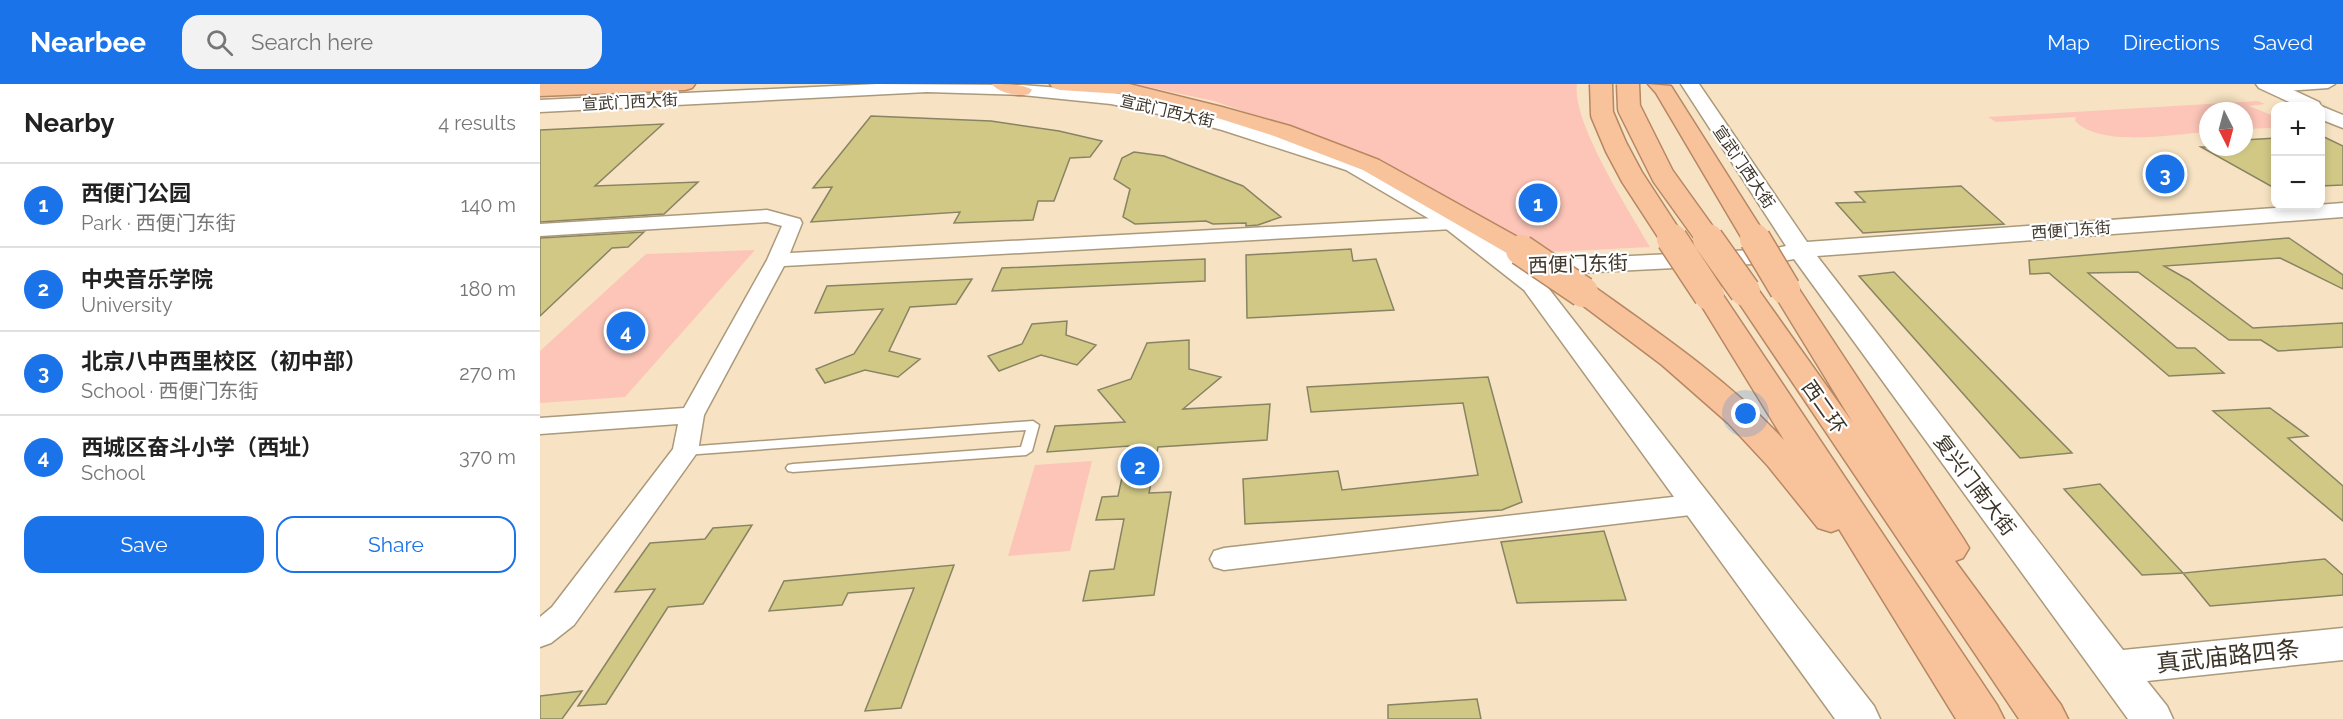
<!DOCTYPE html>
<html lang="en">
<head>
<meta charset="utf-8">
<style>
	:root { --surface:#fff; --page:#f2f2f2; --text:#222; --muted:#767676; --line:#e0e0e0; --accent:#1a73e8 }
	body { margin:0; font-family:Raleway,"Noto Sans SC",sans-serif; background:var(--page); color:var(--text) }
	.controls { position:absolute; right:18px; top:18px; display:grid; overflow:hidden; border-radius:12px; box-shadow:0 3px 9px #0003 }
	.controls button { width:54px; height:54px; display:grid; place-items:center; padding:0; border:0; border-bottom:2px solid var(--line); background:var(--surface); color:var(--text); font:30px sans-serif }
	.compass { position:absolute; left:1659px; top:18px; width:54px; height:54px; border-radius:50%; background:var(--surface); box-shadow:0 3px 9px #0003; rotate:174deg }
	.you { position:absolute; left:1206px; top:330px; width:21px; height:21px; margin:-15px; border:4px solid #fff; border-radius:50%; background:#1a73e8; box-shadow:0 0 0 9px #1a73e833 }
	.badge { display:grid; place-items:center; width:39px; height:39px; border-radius:50%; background:var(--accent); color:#fff; font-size:20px; font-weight:700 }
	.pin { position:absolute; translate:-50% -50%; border:3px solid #fff; box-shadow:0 2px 6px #0006 }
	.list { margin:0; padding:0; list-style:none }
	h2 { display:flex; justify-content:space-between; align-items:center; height:78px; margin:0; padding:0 24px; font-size:26px }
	h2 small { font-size:20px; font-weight:400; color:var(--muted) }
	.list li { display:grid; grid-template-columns:39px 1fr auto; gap:18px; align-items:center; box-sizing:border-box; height:84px; padding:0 24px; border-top:2px solid var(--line) }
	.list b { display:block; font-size:22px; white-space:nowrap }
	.list p { margin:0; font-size:20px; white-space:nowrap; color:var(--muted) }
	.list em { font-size:20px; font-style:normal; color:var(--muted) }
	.actions { display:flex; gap:12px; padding:18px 24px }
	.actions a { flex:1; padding:14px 0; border:2px solid var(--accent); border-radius:18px; text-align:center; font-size:21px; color:var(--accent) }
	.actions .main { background:var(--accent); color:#fff }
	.icon { flex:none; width:33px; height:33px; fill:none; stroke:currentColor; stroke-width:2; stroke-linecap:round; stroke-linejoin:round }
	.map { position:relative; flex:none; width:1803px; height:635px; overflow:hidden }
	header { display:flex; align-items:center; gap:36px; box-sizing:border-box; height:84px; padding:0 30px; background:var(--accent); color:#fff }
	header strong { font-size:28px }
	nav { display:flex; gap:33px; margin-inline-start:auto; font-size:21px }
	.search { width:420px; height:54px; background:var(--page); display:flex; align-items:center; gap:15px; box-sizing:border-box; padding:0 21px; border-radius:18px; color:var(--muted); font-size:22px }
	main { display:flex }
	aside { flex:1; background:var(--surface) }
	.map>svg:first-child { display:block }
	.green { fill:#fcc5b7 }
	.building { fill:#d1c886; stroke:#888463; stroke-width:1.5 }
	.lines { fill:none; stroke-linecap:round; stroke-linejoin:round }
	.service-casing { stroke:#ab997b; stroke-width:3 }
	.minor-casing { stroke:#ab997b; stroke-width:3 }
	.tertiary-casing { stroke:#ab997b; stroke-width:3 }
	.trunk-casing { stroke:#b68763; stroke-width:3 }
	.service { fill:#fff; fill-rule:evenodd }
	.minor { fill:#fff; fill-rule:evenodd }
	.tertiary { fill:#fff; fill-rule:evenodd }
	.trunk { fill:#f8c29b; fill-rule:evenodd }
	.trunk-bridge-far1-casing { stroke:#b68763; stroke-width:25; stroke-linecap:butt }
	.trunk-bridge-casing { stroke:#b68763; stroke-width:33; stroke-linecap:butt }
	.trunk-bridge-far1 { stroke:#f8c29b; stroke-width:22 }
	.trunk-bridge { stroke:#f8c29b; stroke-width:30 }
	.labels { text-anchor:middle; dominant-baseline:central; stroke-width:4.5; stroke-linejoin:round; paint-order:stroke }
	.far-street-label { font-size:16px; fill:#3d3529; stroke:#fff }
	.street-label { font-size:20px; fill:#3d3529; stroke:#fff }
	.near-street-label { font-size:24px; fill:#3d3529; stroke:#fff }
</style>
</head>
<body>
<header>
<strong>Nearbee</strong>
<div class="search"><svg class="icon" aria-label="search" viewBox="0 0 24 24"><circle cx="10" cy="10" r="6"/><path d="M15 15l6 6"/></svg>Search here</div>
<nav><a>Map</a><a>Directions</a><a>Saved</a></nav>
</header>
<main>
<aside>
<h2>Nearby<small>4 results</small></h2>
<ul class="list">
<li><span class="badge">1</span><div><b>西便门公园</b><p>Park · 西便门东街</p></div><em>140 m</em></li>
<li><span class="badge">2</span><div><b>中央音乐学院</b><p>University</p></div><em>180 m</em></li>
<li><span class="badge">3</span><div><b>北京八中西里校区（初中部）</b><p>School · 西便门东街</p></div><em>270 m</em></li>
<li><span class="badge">4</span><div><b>西城区奋斗小学（西址）</b><p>School</p></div><em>370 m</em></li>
</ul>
<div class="actions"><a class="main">Save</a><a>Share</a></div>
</aside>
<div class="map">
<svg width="1803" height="635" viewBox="0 0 1803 635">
	<rect width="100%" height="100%" fill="#f7e3c3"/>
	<path class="green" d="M594,0h443c-6,37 53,128 73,163l-119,6 -150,-94 -167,-58z
		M1718,17l7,3 -16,2 25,10 1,8 -4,4 -27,1v-18h-36v21c-35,2 -107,16 -133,-11l1,-4 -80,5 -8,-5z
		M215,166l-130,147 -85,6v-52l106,-97z
		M552,377l-22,90 -62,5 27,-91z"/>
	<path class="building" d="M331,32l120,5 68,10 43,10 -12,16 -20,1 -16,43h-16l-5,19 -79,3 6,-11 -149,10 21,-35 -19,1z
		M123,40l-68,62 103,-4 -34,32 -124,8v-92z
		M1780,51l23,11v39l-23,1z
		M1736,54v51l-75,-42h43v-7z
		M594,68l30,4 79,30 38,31 -23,8 -12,1v-3l-33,1 -7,-3 -71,3 -12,-7 7,-28 -16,-10 8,-21z
		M1421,102l43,38 -141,9 -27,-30 29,-1 -10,-10z
		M104,148l-16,15 -16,1 -72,68v-78z
		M1749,154l54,37v14l-63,-31 -116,8 25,14 64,48 90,-5v24l-65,4 -17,-11h-32l-91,-68 -50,1 89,75h18l29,25 -55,3 -120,-103 -19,1 -1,-14z
		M811,165l2,12 23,-2 18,51 -147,8 -1,-63z
		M665,175v22l-213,10 10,-23z
		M1354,188l178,181 -52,5 -161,-182z
		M432,195l-16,25 -46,3 -21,44 31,8 -22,18 -33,-7 -40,13 -9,-14 38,-15 29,-45 -68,4 12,-27z
		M527,237l-1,14 30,10 -19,20 -36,-10 -42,16 -11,-15 34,-12 10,-20z
		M649,256v29l32,8 -38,32 87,-5 -3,36 -109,7 -9,46 22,-1 -17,103 -71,6 7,-30 24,-2 10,-50 -28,1 6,-23 16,-1 11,-50 -82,6 8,-26 70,-4 -27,-32 33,-11 16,-36z
		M948,293l34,125 -20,8 -257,14 -2,-45 95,-8 4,19 136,-15 -15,-72 -152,9 -4,-25z
		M1730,324l38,28 -20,2 55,48v35l-130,-110z
		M1560,400l83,89 -41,2 -78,-86z
		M212,441l-49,79 -35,3 -62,97 -28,2 77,-117 -40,3 35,-49 55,-4 8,-11z
		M1064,447l22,69 -109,3 -16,-61z
		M1785,475l18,16v20l-133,11 -27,-33z
		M414,481l-53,143 -36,3 49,-123 -66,5 -6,12 -73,6 15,-30z
		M42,607l-20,28h-22v-23z
		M937,615l4,20h-93v-14z"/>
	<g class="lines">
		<g class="service-casing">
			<path id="service" d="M493,337l6,4 -7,26 -6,4 -233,17 -5,-1 -2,-3 2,-3 5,-1 228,-17 5,-17 -341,25 -6,-4 6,-4z"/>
		</g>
		<g class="minor-casing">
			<path id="minor" d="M1732,0h63l-7,4 -55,4 -7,-4z
				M227,126l33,9 2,4 -12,30 663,-36 7,2 2,4 -2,4 -7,2 -669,37 -80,149 -6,36 -4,6 -120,168 -23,18 -11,4v-30l12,-10 121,-158 5,-25 -138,10v-16l144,-10 83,-148 15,-34 -15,-4 -227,14v-12z
				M1159,410l10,3 4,7 -4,7 -10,3 -475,56 -10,-3 -4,-8 4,-8 10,-3z"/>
		</g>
		<g class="tertiary-casing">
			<path id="tertiary" d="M337,0l145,1 89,7 125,30 124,40 101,56 59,45 9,-2 244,-12 13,-3 -105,-162h18l108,158 536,-39v14l-526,39 306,394 220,-22v32l-196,21 20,25 6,13h-45l-334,-460 -21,4 -237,12 6,5 332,426 6,13h-45l-311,-429 -79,-62 -99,-58 -124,-40 -49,-13 -62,-13 -89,-9 -95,-3 -387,20v-12z
				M1716,0h24l39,18 2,4 22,9v13l-23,-9v-13h-22l-39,-18z"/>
		</g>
		<g class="trunk-casing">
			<path id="trunk" d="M0,0h155l-3,4 -7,2 -145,6z
				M452,0c12,0 33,0 40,6l-3,4c-10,3 -31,-1 -37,-10z
				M510,0h79l93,23 68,19 89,34 151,84 4,6 -4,6 -9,2 -9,-2 -149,-86 -89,-34 -66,-21 -87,-21 -61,-4 -7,-2z
				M1108,0l23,2 95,150 -4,6 -9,2 -9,-2 -88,-149z
				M1245,196l10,3 168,255 6,10 -6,10 -8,3 106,144 7,14h-49l-288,-428 4,-6 10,-3 10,3 98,138 -82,-134 4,-6z
				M1043,199l10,3c66,47 135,94 191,154l-89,-145 4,-6 10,-3 10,3 278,416 7,14h-48l-117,-190 -8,3 -13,-4 -50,-62 -40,-43 -66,-58 -89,-67 -4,-6 4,-6z"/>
		</g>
		<use href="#service" class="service"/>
		<use href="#minor" class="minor"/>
		<use href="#tertiary" class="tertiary"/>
		<use href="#trunk" class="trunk"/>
		<g class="trunk-bridge-far1-casing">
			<path id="trunk-bridge-far1" d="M1061,0l1,30 14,33 16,30 41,63
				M1088,0l1,24 34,68 46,64
				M1213,152l3,4"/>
		</g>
		<g class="trunk-bridge-casing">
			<path id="trunk-bridge" d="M1132,155l37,56
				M1168,155l37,52
				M1215,155l30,50
				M981,166l62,42"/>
		</g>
		<use href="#trunk-bridge-far1" class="trunk-bridge-far1"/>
		<use href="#trunk-bridge" class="trunk-bridge"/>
	</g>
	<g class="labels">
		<g class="far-street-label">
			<text transform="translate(90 18) rotate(-3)">宣武门西大街</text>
			<text transform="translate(627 27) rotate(13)">宣武门西大街</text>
			<text transform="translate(1204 83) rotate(56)">宣武门西大街</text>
			<text transform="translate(1531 146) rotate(-4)">西便门东街</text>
		</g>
		<g class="street-label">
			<text transform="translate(1038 180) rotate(-2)">西便门东街</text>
			<text transform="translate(1284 323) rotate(55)">西二环</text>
			<text transform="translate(1435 401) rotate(53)">复兴门南大街</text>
		</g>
		<g class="near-street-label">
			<text transform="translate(1688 572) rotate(-6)">真武庙路四条</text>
		</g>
	</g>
</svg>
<div class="controls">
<button>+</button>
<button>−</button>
</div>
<svg class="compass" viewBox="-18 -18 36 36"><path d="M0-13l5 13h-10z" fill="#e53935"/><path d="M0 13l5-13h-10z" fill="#767676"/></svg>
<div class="you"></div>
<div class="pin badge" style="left:998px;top:119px">1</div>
<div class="pin badge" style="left:600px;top:382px">2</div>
<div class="pin badge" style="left:1625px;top:90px">3</div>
<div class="pin badge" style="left:86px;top:247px">4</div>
</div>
</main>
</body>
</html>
